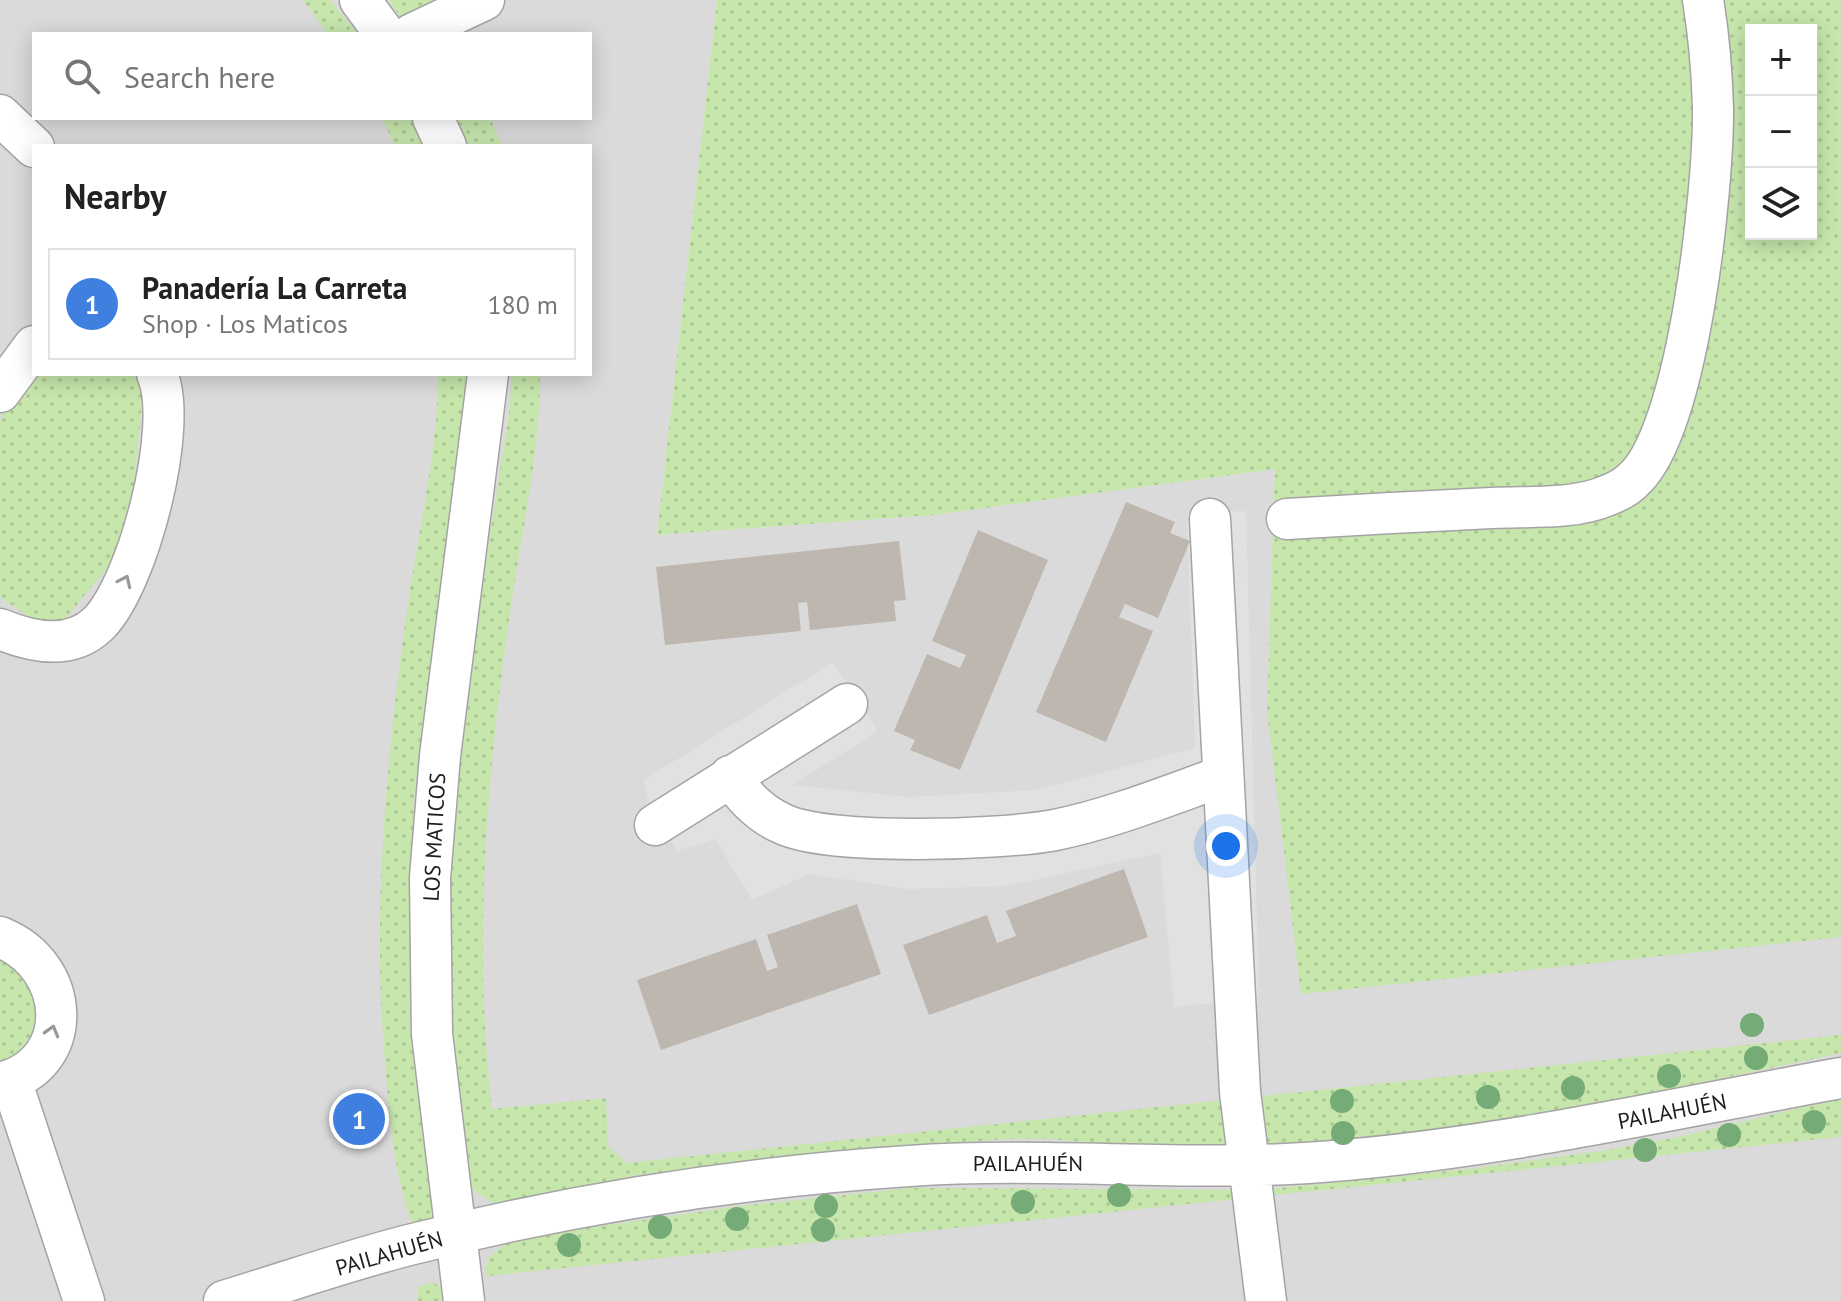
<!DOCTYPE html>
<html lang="en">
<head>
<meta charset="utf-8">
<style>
	:root { --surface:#fff; --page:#f6f6f6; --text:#222; --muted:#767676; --line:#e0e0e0; --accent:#d93025 }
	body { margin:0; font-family:"PT Sans",sans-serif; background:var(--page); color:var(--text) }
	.controls { position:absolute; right:24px; top:24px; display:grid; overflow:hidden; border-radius:0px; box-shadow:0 4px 20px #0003 }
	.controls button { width:72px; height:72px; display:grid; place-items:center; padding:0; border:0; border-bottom:2px solid var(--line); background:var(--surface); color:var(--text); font:40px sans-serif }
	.you { position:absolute; left:1226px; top:846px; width:28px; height:28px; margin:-20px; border:6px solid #fff; border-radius:50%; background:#1a73e8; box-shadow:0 0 0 12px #1a73e833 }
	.badge { display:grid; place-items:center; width:52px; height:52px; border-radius:50%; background:var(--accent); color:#fff; font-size:26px; font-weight:700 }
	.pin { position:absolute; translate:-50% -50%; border:4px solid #fff; box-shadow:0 2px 8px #0006 }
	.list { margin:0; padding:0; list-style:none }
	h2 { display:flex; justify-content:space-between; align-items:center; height:104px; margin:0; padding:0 32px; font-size:34px }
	h2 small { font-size:26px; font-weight:400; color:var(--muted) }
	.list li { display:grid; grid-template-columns:52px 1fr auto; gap:24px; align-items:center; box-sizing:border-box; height:112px; margin:0 16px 16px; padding:0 16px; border:2px solid var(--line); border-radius:0px }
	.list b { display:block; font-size:30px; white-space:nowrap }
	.list p { margin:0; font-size:26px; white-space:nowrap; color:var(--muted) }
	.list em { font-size:26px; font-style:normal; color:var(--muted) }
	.icon { flex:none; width:44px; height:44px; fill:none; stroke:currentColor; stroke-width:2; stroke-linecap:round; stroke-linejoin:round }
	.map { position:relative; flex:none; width:1841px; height:1301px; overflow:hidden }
	.search { position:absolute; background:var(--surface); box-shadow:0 4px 20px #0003; left:32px; top:32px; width:560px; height:88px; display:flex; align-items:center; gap:20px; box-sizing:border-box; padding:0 28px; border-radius:0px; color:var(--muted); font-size:30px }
	.panel { position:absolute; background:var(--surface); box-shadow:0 4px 20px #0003; left:32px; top:144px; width:560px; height:232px; border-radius:0px }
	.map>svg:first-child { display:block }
	.residential { fill:#dbdada; fill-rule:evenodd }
	.grass { fill:url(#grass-dots); fill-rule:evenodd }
	.parking { fill:#e1e1e1 }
	.building { fill:#beb7b0 }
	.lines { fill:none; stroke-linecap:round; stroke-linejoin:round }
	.minor-casing { stroke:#a4a4a4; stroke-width:43 }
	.minor { stroke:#fff; stroke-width:40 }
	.tree { fill:#74ab76 }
	.oneway { stroke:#999 }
	.labels { text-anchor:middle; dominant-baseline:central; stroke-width:6; stroke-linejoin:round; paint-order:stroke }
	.street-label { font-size:22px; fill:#1d1d1d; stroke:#fff }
</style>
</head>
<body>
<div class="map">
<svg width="1841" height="1301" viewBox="0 0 1841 1301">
	<defs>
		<pattern id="grass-dots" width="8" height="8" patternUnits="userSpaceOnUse" patternTransform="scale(2)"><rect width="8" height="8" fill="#c7e6ac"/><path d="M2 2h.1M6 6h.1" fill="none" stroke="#aac594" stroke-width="1.8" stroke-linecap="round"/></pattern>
	</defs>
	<rect width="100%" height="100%" fill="#eeebe4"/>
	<path class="residential" d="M0,0h389l14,19 45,-19h269l-60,535 276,-20 343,-46 -9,241 574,227v364h-1841zM34,34h556v84h-556zM34,146h556v228h-556z"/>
	<path class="grass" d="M303,0h27l28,34h-30z
		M389,0h59l-46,20z
		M717,0h1124v937l-540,57 -34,-284 8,-241 -342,46 -276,20zM1751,30h60v204h-60z
		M382,118h29l14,28h-30z
		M453,118h37l12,28h-34z
		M14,369l20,5h99l10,16 -9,96 -21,75 -48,58 -27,4 -38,-26v-175z
		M438,374h32l-56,424 -4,227 24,186 -4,9 -18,3c-17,-47 -22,-98 -26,-149 -15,-157 0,-315 22,-471 11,-76 30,-152 30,-229z
		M512,374h28c0,83 -20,164 -31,246 -23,163 -36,325 -17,489l114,-11 2,48 18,17 1215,-128v18l-320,68 -204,24 -167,3 -99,-9h-44l-195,14 -181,23 -129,31c-17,-8 -28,-13 -37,-29 -14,-115 -22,-230 -13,-345 11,-141 36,-281 57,-420z
		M0,957c9,8 23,16 30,25 21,30 -1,69 -30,81z
		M1841,1098v39l-1354,139 -2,-6 4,-13 15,-12 34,-10 202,-29 171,-18 349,2 208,-21 133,-18 78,-14z
		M433,1282l8,5 1,14h-24v-14z"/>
	<path class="parking" d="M1246,511l13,487 -85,9 -14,-154 -155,33 -97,3 -99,-15 -57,26 -37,-61 -38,12 -8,-18 -25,12 -11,-23 17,-14 -6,-28 189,-118 45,69 -85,54 116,12 127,-7 159,-42 -8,-235z"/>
	<path class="building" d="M1126,502l49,20 -5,11 20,8 -32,77 -33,-14 -6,13 34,14 -47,111 -70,-30z
		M978,530l70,30 -88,210 -50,-20 5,-10 -21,-9 33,-77 33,14 6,-13 -34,-14z
		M899,541l7,59 -12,1 2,20 -86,9 -3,-28 -9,1 3,28 -136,14 -9,-78z
		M1124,869l24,68 -219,78 -26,-70 84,-30 10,28 19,-7 -10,-25z
		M857,904l24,70 -220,76 -24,-70 119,-41 11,32 11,-4 -11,-32z"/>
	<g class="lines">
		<g class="minor-casing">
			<path id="minor" d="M360,0l25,34
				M412,34l72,-34
				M0,115l34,32
				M433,118l13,28
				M0,392l34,-46
				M1210,519l30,573 26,209
				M1287,519c68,-4 137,-8 205,-11 35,-2 81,2 114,-12 8,-3 20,-9 26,-15 57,-47 82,-298 81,-373 -1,-36 -4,-72 -10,-108
				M0,629c31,13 70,22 98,-5 40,-39 82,-199 59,-250
				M730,776c13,20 30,38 53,48 47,22 219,16 272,6 58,-12 112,-34 168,-54
				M655,825l192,-121
				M0,937c73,29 77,128 0,146
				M11,1080l73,221
				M224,1301c63,-19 125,-41 189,-57 163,-41 328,-67 496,-78 146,-10 291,8 436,-6 168,-15 331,-52 496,-82
				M464,1301l-32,-267 -2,-156 10,-122 48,-382"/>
		</g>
		<use href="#minor" class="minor"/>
	</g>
	<g class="tree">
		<circle cx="1752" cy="1025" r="12"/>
		<circle cx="1756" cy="1058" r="12"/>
		<circle cx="1669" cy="1076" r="12"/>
		<circle cx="1573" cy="1088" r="12"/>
		<circle cx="1488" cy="1097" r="12"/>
		<circle cx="1342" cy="1101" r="12"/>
		<circle cx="1814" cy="1122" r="12"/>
		<circle cx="1343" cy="1133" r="12"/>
		<circle cx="1729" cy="1135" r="12"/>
		<circle cx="1645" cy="1150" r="12"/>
		<circle cx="1119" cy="1195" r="12"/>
		<circle cx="1023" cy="1202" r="12"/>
		<circle cx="826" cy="1206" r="12"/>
		<circle cx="737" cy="1219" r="12"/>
		<circle cx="660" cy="1227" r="12"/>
		<circle cx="823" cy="1230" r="12"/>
		<circle cx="569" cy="1245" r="12"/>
	</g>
	<defs><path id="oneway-chevron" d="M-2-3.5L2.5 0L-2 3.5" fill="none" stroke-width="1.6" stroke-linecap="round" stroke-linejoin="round" transform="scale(2)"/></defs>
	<g class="oneway">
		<use href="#oneway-chevron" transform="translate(125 581) rotate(-65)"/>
		<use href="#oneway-chevron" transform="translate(52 1031) rotate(-74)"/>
	</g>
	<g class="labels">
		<g class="street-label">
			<text transform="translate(434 837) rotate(-87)">LOS MATICOS</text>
			<text transform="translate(1672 1111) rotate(-11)">PAILAHUÉN</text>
			<text x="1028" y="1163">PAILAHUÉN</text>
			<text transform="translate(389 1253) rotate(-16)">PAILAHUÉN</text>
		</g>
	</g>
</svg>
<div class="controls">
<button>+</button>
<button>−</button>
<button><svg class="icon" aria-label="layers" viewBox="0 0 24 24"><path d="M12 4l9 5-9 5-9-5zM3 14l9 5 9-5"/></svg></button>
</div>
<div class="you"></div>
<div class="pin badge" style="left:359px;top:1119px;background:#3f7fe0">1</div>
<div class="search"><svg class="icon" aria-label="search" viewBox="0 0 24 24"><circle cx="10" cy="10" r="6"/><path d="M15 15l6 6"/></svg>Search here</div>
<section class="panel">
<h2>Nearby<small></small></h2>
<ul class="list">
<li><span class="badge" style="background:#3f7fe0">1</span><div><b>Panadería La Carreta</b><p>Shop · Los Maticos</p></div><em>180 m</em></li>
</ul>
</section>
</div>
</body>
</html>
